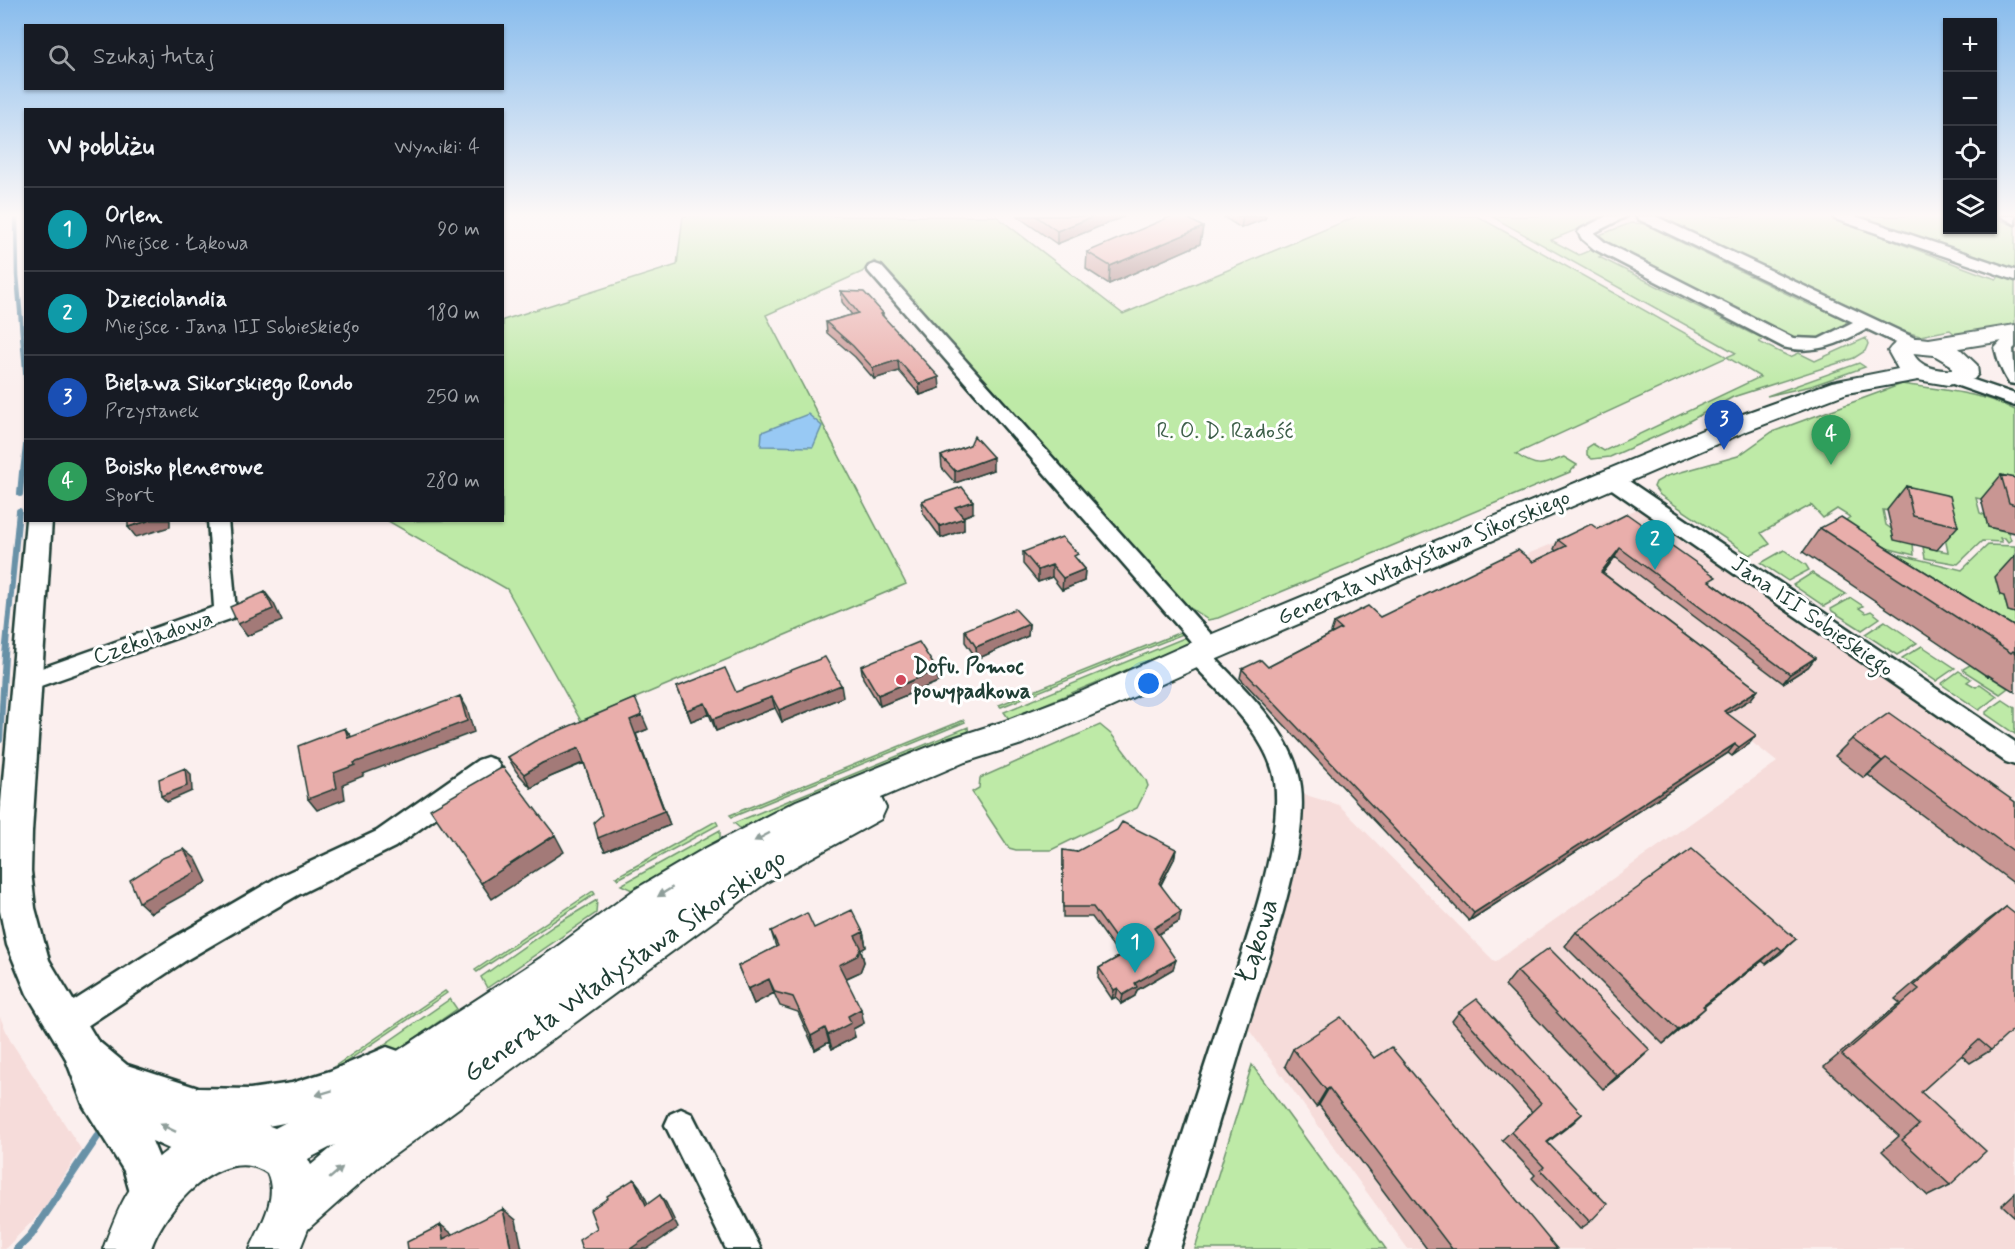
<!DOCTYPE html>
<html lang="pl">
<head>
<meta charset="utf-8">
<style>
	:root { --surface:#171b24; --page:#20242c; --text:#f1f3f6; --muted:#9ea1a6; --line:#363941; --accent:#d1495b }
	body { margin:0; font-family:Mynerve,sans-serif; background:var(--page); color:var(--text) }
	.controls { position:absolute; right:18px; top:18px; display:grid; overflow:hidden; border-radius:0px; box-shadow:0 2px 4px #0004 }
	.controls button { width:54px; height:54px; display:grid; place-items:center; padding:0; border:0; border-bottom:2px solid var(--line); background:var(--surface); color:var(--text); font:30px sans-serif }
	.you { position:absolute; left:1149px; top:684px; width:21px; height:21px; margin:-15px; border:4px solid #fff; border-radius:50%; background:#1a73e8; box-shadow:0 0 0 9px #1a73e833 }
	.badge { display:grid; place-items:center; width:39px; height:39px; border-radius:50%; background:var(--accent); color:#fff; font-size:20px; font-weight:700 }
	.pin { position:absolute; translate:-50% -50px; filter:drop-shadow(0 2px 3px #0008) }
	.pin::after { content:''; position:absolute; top:32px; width:21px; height:18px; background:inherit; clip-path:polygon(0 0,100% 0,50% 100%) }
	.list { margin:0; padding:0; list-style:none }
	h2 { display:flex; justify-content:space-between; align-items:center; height:78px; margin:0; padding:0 24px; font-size:26px }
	h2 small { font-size:20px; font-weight:400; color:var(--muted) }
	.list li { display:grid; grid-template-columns:39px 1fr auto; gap:18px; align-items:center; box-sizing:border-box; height:84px; padding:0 24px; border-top:2px solid var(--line) }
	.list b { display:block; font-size:22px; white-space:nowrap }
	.list p { margin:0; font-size:20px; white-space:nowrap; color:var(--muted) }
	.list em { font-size:20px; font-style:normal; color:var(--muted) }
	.icon { flex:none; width:33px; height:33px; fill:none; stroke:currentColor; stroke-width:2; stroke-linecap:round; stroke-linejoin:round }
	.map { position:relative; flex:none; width:2015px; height:1249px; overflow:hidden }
	.search { position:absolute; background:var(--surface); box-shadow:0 2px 4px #0004; left:24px; top:24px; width:480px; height:66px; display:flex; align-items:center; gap:15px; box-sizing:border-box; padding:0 21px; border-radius:0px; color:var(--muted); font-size:22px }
	.panel { position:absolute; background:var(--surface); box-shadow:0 2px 4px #0004; left:24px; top:108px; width:480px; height:414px; border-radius:0px }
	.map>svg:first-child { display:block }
	.built { fill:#f6dcda }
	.green { fill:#beeaa7; stroke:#6e946e; stroke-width:1.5 }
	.water { fill:#98c9f4; stroke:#6891a7; stroke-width:1.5 }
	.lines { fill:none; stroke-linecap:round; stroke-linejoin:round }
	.stream-far2 { stroke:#6891a7; stroke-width:4.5 }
	.stream-far1 { stroke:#6891a7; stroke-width:6 }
	.stream { stroke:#6891a7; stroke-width:8 }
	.minor-casing { stroke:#1f3d34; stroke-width:5 }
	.tertiary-casing { stroke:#1f3d34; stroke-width:5 }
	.secondary-casing { stroke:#1f3d34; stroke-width:4 }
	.minor { fill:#fff; fill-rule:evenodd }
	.tertiary { fill:#fff; fill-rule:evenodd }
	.secondary { fill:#fff; fill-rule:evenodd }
	.wall { fill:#c89693; stroke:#1f3d34; stroke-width:1.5 }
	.shaded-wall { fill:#a37a78; stroke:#1f3d34; stroke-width:1.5 }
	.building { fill:#e9aeab; stroke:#1f3d34; stroke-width:1.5 }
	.oneway { fill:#8f9e9a }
	.poi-dot { fill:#d1495b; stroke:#fff; stroke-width:2 }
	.labels { text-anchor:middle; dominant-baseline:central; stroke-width:6; stroke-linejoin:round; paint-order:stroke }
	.park-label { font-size:22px; fill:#3f604b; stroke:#fff }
	.street-label { font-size:22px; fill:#1f3d34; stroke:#fff }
	.poi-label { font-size:22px; font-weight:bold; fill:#1f3d34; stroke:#fff; text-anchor:start }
	.near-street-label { font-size:27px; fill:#1f3d34; stroke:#fff }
</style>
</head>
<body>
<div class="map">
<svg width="2015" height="1249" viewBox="0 0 2015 1249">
	<rect width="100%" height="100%" fill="#fbefee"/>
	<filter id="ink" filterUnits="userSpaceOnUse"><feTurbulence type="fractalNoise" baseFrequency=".0167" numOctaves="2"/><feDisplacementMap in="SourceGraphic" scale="12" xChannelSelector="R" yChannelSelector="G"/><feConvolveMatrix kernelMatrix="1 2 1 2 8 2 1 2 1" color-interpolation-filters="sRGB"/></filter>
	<g filter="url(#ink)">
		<path class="built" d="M1647,505l368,252v492h-607l-172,-237 53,-222 50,15 156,157 282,-200 -259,-204z
			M0,1017l10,23 71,109 -38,61 -38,39h-5z"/>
		<path class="green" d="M683,216h313l127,98 234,-98h120l250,141 9,-4 -245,-137h119l-59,24 28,15 21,-9 9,5 -10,6 153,77 9,-5 10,5 -12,8 31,15 9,-4 16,8 51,-23 2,6 -3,7 -11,7 -121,39 -51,28 -72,32 -18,2 -5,-4v-7l6,-4 11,7 156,-74 -33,-20 -211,97c20,14 26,12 48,3l13,8 -7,7 -352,146 -10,2 -16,-11 -6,3 -303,-343 -9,-8 -12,11 -96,43 140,269 -325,137 -74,-132 -119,-68 114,-1 1,-200 174,-55z
			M1659,216h168l157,59 13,4 4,-6 14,5v46l-58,12 -7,-6 -30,6 -24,-7 -222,-103v-3z
			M1862,216h85l1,14h44l1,-13 22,9v43l-42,-15 -7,1 -106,-35z
			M1631,223l18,1 23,10 -4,2 144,70 7,-3 20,9 7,8v7l-30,14 -26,-4 -187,-92 -5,-6 1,-4z
			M1859,363l6,4 -54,19 -44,10z
			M1902,384c38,6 78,8 113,26v96l-39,-8 4,15 5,2 3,12 20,5 3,8 -3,2 -3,-4h-5l2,4 -20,-1 -24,23 -33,-6 -2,-11 25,5 -3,-14 -50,-26 -12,-2 3,15 27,19 1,11 -36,-9 -40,-20 12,-9 -13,-8 -14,9 -12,-13 -50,28 9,11 -20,11 -90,-60 -6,-8 2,-5 11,-6 71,-20 34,-24z
			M1988,545l27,1v39l-11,11 4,15 7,2v21l-122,-81 69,17z
			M1784,550l22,15 3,5 -21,11 -27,-18z
			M1812,573l34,21 -22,12 -31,-21z
			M1851,598l12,8 -4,2 7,5 5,-2 9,7 -18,12 -30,-19 -1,-2z
			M1885,621l32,22 -20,12 -32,-21z
			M1186,630l2,2 -187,75 -2,-2z
			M1189,636l2,7 -182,76 -5,-7z
			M1922,646l33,22 -19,13 -34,-23z
			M1970,665l16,11 2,-1 20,13 -8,6 -36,-23 -1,-2z
			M1959,671l12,8 -4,3 9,5 4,-3 17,12 -18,14 -38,-26z
			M2003,700l12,8v26l-29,-20v-2z
			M964,720l1,2 -233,95 -2,-2z
			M1100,725l12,10 34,45 2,6 -11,22 -86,42h-35l-7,-2 -37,-56 7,-4 1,-10z
			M968,727l1,9 -227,94 -8,-7z
			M716,821l2,4 -100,54 -2,-2z
			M720,830v11l-88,49 -11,-5z
			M593,891l2,3 -118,78 -2,-2z
			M597,900l-1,13 -109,75 -6,-11 74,-52z
			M445,991l2,2 -110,75 -2,-2z
			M450,999l7,10 -69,48 -48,18z
			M1252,1065l134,184h-191z"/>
		<path class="water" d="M808,414l14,12 -9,21 -52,-1 1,-14z"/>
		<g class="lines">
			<path class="stream-far2" d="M16,216l1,59 9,105
				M22,474l4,-34"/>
			<path class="stream-far1" d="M20,494l2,-22
				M0,740l5,-85 14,-144"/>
			<path class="stream" d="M17,1249l14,-14 66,-98"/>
			<g class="minor-casing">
				<path id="minor" d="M1607,216h20l-33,17 12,10 187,95 26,1 34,-17 -215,-103 -2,-3h19l266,125 3,4 -3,4h-12l-42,-20c-28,15 -52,26 -84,18l-189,-98 -12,-10 -4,-7 3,-3z
					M1833,216h22l160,54v10l-180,-61z
					M2001,216h14v8z
					M875,264l6,2 337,376 3,6 -3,6 -5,2c32,33 72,70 85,116 19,63 -36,203 -55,268 -21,70 -41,140 -63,209h-34c23,-69 44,-139 67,-208 20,-65 77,-205 60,-269 -11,-41 -56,-82 -84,-112l-4,-6 4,-6 6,-2 -326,-374 -2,-3 2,-3z
					M2015,332v15l-2,2 2,35 -6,-1c-8,-12 -11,-22 -14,-35l14,-15z
					M1953,373l62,21v12l-68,-24 -3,-4 3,-4z
					M1610,471l7,2 398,269v23l-9,-3 -403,-279 -3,-5 3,-5z
					M208,520h20l8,92 -3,6 -198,70 -8,3 -8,-3 -4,-6 4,-6 195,-69z
					M487,757l9,3 4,7 -4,7 -101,73 -97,48 -110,64 -113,75 -11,5 -11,-5 -4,-10 4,-10 115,-73 110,-64 99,-46 101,-71z
					M681,1109l11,5 69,135h-35l-61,-124 5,-11z"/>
			</g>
			<g class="tertiary-casing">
				<path id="tertiary" d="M26,520h26l-20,312 -1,39 4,37 14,52 48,80 30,25 71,23 52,1 42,-6 38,-12 57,-24 14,5 5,14 -5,14c-58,25 -108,49 -173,49l9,4 6,14 -6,14 -14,6 -32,-8 -39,-18 12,29 8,29 -6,15 -15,6 -15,-6 -12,-43 -40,-64 -19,-50 -38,-63 -20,-49 -7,-34v-97z"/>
			</g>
			<g class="secondary-casing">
				<path id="secondary" d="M2015,325v14l-56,9 18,17 1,9 -4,5 -26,6 -30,-5 -71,13 -100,38 -539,232 -101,46 -85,35 -57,18 -84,36 5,10 -5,11 -114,63 -389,285 -70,62 -8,20h-50c10,-23 29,-51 17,-76 -45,-31 -104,38 -116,76h-48c7,-19 14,-38 24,-55 28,-46 94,-88 148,-66l53,-28 48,-35 175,-114 83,-61 68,-40 94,-49 147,-60 59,-19 81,-31 103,-46 543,-226 103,-37 66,-13 -10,-18c9,-14 26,-14 41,-12zM1913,353l21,2 17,10 1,5c-14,1 -33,-3 -39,-17zM335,1145l-24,20 -3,-6z"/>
			</g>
			<use href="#minor" class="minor"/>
			<use href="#tertiary" class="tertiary"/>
			<use href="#secondary" class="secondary"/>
		</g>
		<path class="wall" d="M1017,216h108l-68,28z
			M1222,216h44l-1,3 -24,9z
			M1200,244l-91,40 -23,-15 1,-17z
			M841,291l42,22v3l57,72 -20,7 -21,-24 -25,8 -19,-22 -28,-24 -1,-11 26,-7 -10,-13z
			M970,445l23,25 -38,13 -13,-15 -1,-12z
			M2001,475l14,3v55l-27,-6 -7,-28z
			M1906,486l52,40 -21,24 -43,-10 -7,-30z
			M922,501l51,12 -10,4 1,13 -23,8 -18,-25z
			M1820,528l60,16 135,83v65l-27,-17 -1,1 -184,-124z
			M1598,529l114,54 103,75 -7,9 -25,16 -168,-126 -12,16 155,117 -7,9 -24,14 22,31 -17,12 -4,-3 -259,168 -229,-243 2,-9 26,-2 65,-34 -2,-1 3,-9 46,-6 153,-55 23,-11 -2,-2 4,-9z
			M1023,552l55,8 7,9 -1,12 -22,9 -10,-13 -14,5 -15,-18z
			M2015,555v58l-7,-2 -4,-15 -4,-1 -5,-18z
			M1029,624l-1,12 -51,23 -12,-17v-12z
			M861,666l76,4 1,12 -58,24 -17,-28z
			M677,687l59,5 107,5 -61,25 -7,-14 -59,23 -7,-17 -18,7z
			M648,729l-12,5 34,91 -65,26 -7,-13 4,-23 -18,-52 -34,14 -19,11 -15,-17 -8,-14z
			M1852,739l163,63v82l-147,-109 -4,3 -29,-22z
			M1176,849l-2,10 -13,26 18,37 -21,12 15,35 -36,21 -2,6 -14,8 -5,-7 -4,2 -14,-21 1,-10 21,-12 -28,-39h-29v-67l13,2z
			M2006,907l-15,143 -21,13 -9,-8 -40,37 29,93 -22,11 -46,-45 17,-15 -75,-69 76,-64 -5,-4 92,-78z
			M814,928l49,4 3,15 -5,3 3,12 -4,10 -15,7 19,44 -11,6 2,8 -23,12 -3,-7 -14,8 -17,-38 -18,-6 -6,-13 -20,11 -16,-38 38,-19 -5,-16z
			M1576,932l220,7 -30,25 -4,-3 -58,46 1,1 -42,36 -98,-98z
			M1517,971l133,79 -15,14 -32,25 -98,-103z
			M1459,1012l123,102 -34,28 42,80 -10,7 -48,-51 3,-3 -33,-35 30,-28 -80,-91z
			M1293,1049l81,9 183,191h-130l-108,-144 -3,2 -31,-41z
			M2015,1193v24l-13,-12z"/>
		<path class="shaded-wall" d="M1095,216h30l-68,28v-13z
			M1243,216h23l-1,3 -24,9z
			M1203,227l-3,17 -91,40 1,-18z
			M898,360l1,11 -25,8 -1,-11z
			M939,377l1,11 -20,7 -1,-11z
			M993,457v13l-38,13v-12z
			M973,501v12l-17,6 -1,-12z
			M964,518v12l-23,8 -1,-12z
			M151,520h19v7l-34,10 -8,-10z
			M1620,548l-5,9 -19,24 5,-9z
			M1052,565v12l-14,5v-12z
			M1085,569l-1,12 -22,9 1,-12z
			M265,592l9,12 8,17 -35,15 -9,-12z
			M1029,624l-1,12 -51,23 -1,-12z
			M1815,658l-7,9 -25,16 7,-9z
			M937,670l1,12 -58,24 -2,-11z
			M841,685l2,12 -61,25 -3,-12z
			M1758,690l-7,9 -33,20 6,-8z
			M460,696l7,12 7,24 -111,42v2l-20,8 2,15 -28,11 -9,-11 26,-26z
			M772,697l3,11 -59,23 -3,-12z
			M705,703l4,11 -18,7 -4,-11z
			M642,715l6,14 -12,5 34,91 -65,26 -7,-13 32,-118z
			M345,728l8,11 -5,-1z
			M1756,735l-7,9 -17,12 7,-9z
			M1735,744l-7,9 -259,168 5,-8z
			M579,748l6,14 -35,15 -19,11 -7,-14 18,-11z
			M1886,758l-18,17 -4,3 18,-17z
			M185,768l6,6 1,17 -25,11 -6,-6z
			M555,835l9,17 -72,47 -11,-16z
			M184,849l12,10 11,23 -56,31 -12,-11z
			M1176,849l-2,10 -18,34 3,-10z
			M1181,912l-2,10 -27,16 2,-10z
			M863,932l3,15 -5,3 3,12 -4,10 -18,8 -3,-15 16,-29z
			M1796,939l-16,15 -14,10 16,-14z
			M1778,947l-16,14 -74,58 15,-13z
			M1176,960l-3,9 -36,21 -2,6 -14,8 2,-9 12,-12z
			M769,979l5,14 -20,11 -6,-15z
			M1118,988l-2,9 -4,2 2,-9z
			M1705,1008l-15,14 -27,22 15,-14z
			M861,1009l3,14 -11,6 2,8 -23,12 -4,-14 20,-19z
			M825,1028l4,14 -14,8 -4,-14z
			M1650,1050l-15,14 -32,25 14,-13z
			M1329,1088l-10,17 -3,2 10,-17z
			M1582,1114l-9,9 -35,27 9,-8z
			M634,1179l6,8 12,25 -6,-7z
			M660,1195l6,8 12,25 -31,21h-17z
			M503,1209l13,11 6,29h-11z
			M441,1225l14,11 -12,3z"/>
		<path class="building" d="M1036,216h59l-38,15z
			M1172,216h12l19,11 -93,39 -23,-14z
			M841,291l23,1 19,21 -2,1 58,63 -20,7 -21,-24 -25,8 -20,-22 -27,-24 32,-9z
			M974,436l19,21 -38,14 -14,-15 29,-11z
			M2001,475l14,3v27l-6,-2z
			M1906,486l44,10 8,30 -45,-10z
			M962,487l11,14 -18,6 9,11 -24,8 -18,-25z
			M1627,514l89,63 -7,4 106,77 -25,16 -170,-126 -19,24 157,118 -34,21 32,24 -17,12 -4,-3 -261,169 -232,-244 19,-9 7,7 73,-38 -7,-6 34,-17 12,11 138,-67 15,12 33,-16 -8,-6 33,-16 7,5z
			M1841,517l40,26 -1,1 135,83v26l-2,-2 -2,2 -191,-125z
			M128,520h23l-23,7z
			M1062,537l16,17 -4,2 11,13 -22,9 -11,-13 -14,5 -15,-18z
			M265,592l8,17 -35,15 -8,-17z
			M1015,609l14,15 -53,23 -11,-17z
			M919,642l18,28 -59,25 -17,-29z
			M825,657l16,28 -62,25 -7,-13 -59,22 -8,-16 -18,7 -10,-23 48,-19 11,24z
			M460,696l7,25 -113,42 1,2 -21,8 3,15 -29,11 -10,-53 47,-18 3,10z
			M635,698l7,17 -12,5 34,91 -66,27 -4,-16 8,-7 -23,-67 -37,15 -18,11 -16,-17 27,-16z
			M1889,713l126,89v50l-129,-94 -4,3 -30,-22z
			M503,767l52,68 -74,48 -51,-74z
			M185,768l2,18 -26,10 -2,-17z
			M1122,822l54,27 -17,34 22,29 -27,16 22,32 -41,23 2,4 -14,8 -5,-7 -4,2 -15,-22 27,-15 -33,-46h-30v-57l13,2 41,-22z
			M184,849l12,23 -57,30 -9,-22 27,-17 3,-4z
			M1692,849l104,90 -14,11 -4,-3 -75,59 2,2 -27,22 -102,-98z
			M2006,907l9,7v114l-24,22 -12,-10 -58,52 65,59 -36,34 -48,-45 17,-15 -77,-70 77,-66 -5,-4z
			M852,910l11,22 -8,4 6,11 -4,9 -18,9 22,44 -13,7 3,7 -23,12 -3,-7 -14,8 -18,-39 -18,-5 -6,-13 -21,10 -10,-23 40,-20 -7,-15 36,-18 7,15z
			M1549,948l101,102 -33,26 -100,-105z
			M1477,999l105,115 -35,28 60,62 -17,18 -49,-52 3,-3 -33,-35 30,-29 -82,-91z
			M1341,1017l33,41 17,-11 166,202h-105l-123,-161 -3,2 -33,-41z
			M634,1179l12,26 14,-10 12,26 -42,28h-48l-3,-9 18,-12 -7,-18 18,-12 -1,-2z
			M503,1209l8,40h-103l-1,-7 34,-17 2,14z"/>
		<defs><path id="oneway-solid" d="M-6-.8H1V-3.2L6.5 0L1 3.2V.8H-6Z" transform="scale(1.5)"/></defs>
		<g class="oneway">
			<use href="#oneway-solid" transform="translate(762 837) rotate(152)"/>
			<use href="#oneway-solid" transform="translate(665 892) rotate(148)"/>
			<use href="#oneway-solid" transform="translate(324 1093) rotate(163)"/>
			<use href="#oneway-solid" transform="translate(168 1128) rotate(-154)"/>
			<use href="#oneway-solid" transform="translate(336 1173) rotate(-41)"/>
		</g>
	</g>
	<linearGradient id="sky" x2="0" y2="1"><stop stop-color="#88bced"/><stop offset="0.55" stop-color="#fdf8f7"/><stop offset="1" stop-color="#fdf8f7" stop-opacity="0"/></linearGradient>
	<rect width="2015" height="391" fill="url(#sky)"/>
	<circle class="poi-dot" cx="901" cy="680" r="6"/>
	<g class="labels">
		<g class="park-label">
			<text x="1225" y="432">R. O. D. Radość</text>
		</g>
		<g class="street-label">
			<text transform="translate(1424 558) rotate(-23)">Generała Władysława Sikorskiego</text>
			<text transform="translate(1812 617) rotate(35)">Jana III Sobieskiego</text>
			<text transform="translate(153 638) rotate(-19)">Czekoladowa</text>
		</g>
		<g class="poi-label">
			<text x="913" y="667">Dofu. Pomoc<tspan x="913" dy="25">powypadkowa</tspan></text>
		</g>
		<g class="near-street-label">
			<text transform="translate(1258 941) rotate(-73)">Łąkowa</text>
			<text transform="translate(625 966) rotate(-35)">Generała Władysława Sikorskiego</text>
		</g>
	</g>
</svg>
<div class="controls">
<button>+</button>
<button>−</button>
<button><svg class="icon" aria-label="locate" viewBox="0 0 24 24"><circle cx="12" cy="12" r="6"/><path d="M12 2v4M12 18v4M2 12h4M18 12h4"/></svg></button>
<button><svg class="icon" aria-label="layers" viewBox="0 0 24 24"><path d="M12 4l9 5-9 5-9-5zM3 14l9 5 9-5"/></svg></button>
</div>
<div class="you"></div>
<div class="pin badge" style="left:1135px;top:973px;background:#0f9aa8">1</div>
<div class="pin badge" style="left:1655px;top:570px;background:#0f9aa8">2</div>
<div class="pin badge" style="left:1724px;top:450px;background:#1a4fb4">3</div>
<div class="pin badge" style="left:1831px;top:465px;background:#2e9e5b">4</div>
<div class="search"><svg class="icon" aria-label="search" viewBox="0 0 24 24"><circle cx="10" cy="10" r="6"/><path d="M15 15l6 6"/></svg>Szukaj tutaj</div>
<section class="panel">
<h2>W pobliżu<small>Wyniki: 4</small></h2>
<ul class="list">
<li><span class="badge" style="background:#0f9aa8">1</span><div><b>Orlen</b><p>Miejsce · Łąkowa</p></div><em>90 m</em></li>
<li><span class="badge" style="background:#0f9aa8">2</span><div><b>Dzieciolandia</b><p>Miejsce · Jana III Sobieskiego</p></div><em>180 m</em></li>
<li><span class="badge" style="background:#1a4fb4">3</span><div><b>Bielawa Sikorskiego Rondo</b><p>Przystanek</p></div><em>250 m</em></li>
<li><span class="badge" style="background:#2e9e5b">4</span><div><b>Boisko plenerowe</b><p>Sport</p></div><em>280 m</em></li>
</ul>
</section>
</div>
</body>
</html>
